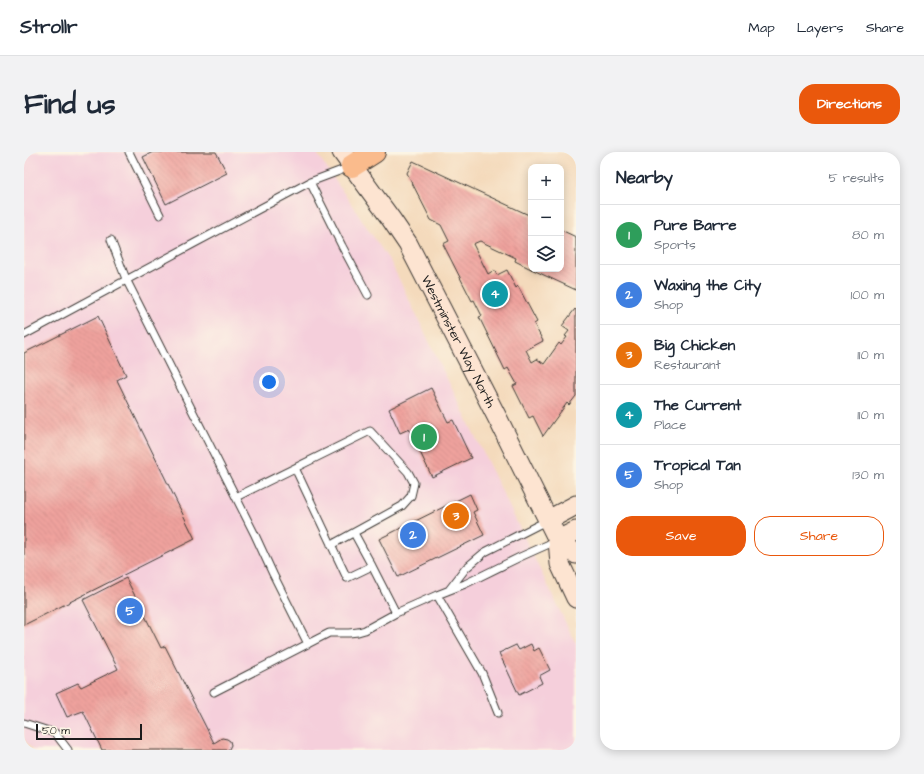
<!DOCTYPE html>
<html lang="en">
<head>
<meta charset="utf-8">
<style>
	:root { --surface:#fff; --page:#f2f2f3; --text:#1f2937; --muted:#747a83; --line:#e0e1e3; --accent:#ea580c }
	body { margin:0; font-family:"Architects Daughter",sans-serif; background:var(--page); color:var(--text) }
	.controls { position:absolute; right:12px; top:12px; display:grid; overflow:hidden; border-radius:8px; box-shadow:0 2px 10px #0003 }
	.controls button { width:36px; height:36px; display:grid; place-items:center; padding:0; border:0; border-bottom:1px solid var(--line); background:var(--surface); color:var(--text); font:20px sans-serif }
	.scale { position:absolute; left:12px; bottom:10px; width:106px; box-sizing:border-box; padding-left:4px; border:2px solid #1c1c1c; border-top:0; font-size:11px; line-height:14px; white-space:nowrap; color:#1c1c1c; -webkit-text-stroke:3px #fcf5e5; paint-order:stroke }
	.you { position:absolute; left:245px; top:230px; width:14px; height:14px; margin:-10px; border:3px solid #fff; border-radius:50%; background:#1a73e8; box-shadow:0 0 0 6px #1a73e833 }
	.badge { display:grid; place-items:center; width:26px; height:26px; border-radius:50%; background:var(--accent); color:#fff; font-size:13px; font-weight:700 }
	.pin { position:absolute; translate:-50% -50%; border:2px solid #fff; box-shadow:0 1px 4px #0006 }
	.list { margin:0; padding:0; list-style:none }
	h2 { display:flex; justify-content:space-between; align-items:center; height:52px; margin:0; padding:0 16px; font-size:17px }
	h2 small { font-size:13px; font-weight:400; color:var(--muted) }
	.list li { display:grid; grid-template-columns:26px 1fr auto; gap:12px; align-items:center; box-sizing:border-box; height:60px; padding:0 16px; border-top:1px solid var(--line) }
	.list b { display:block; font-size:15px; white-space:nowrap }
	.list p { margin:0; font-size:13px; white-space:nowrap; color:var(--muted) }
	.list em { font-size:13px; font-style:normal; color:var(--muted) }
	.actions { display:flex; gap:8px; padding:12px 16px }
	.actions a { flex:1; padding:9px 0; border:1px solid var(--accent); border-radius:16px; text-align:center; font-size:14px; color:var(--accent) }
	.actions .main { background:var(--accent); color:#fff }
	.icon { flex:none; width:22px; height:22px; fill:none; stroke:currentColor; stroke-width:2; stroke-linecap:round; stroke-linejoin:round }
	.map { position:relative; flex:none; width:552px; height:598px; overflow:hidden; border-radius:16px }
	header { display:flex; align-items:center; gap:24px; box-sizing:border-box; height:56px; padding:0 20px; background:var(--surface); border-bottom:1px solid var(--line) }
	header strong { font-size:19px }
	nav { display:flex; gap:22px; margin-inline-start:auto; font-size:14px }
	.intro { display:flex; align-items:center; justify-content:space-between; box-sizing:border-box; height:96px; padding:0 24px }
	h1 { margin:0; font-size:28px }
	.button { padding:10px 18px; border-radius:16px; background:var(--accent); color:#fff; font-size:14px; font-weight:700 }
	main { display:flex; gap:24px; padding:0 24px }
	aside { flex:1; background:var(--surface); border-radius:16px; box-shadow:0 2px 10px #0003 }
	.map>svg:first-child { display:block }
	.built { fill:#f5cfdb }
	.building { fill:url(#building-back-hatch) }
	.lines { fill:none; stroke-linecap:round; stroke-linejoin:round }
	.lane-casing { stroke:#3c3834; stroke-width:9 }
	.secondary-casing { stroke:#3c3834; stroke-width:21 }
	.highway-casing { stroke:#3c3834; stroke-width:24 }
	.lane { stroke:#fff; stroke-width:7 }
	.secondary { stroke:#fde4d1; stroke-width:19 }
	.highway { stroke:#fabb8c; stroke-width:22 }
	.labels { text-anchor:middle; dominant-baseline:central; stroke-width:4; stroke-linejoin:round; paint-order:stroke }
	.street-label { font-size:13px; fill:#1c1c1c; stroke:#fcf5e5 }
</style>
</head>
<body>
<header>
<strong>Strollr</strong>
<nav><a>Map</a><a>Layers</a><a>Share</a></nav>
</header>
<div class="intro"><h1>Find us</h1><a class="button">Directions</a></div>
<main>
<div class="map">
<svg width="552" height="598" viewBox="0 0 552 598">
	<defs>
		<pattern id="building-back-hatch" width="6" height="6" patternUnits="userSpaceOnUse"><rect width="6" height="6" fill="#efa29d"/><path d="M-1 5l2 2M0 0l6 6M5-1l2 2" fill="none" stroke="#cc8b87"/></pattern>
	</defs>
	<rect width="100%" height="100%" fill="#fcf5e5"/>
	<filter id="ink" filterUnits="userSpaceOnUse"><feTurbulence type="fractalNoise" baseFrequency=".025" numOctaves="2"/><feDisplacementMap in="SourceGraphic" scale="8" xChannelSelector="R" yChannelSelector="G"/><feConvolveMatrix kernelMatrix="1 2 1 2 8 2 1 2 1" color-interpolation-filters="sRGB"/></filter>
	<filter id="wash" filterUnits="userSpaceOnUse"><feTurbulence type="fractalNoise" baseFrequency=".012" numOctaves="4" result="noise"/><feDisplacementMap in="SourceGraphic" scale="16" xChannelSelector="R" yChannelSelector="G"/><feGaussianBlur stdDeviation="0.9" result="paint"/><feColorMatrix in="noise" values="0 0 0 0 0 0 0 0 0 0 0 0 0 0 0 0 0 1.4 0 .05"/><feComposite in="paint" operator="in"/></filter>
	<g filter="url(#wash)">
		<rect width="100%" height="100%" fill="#f4dabc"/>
		<path class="built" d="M0,0h292l75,111 185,381v106h-543l-9,-11z"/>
		<g id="blocks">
			<path class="building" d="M129,0h63l11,21 -61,31 -23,-47z
				M389,9l118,55v53l-16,-8 1,-3 -36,-17 -7,3 15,30 6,-4 3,5 10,-5 9,18 2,-2 19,36 -3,2 9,17 -17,9 6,12 5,-3 7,5 15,-21 2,2 6,-8 -2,-1 4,-5 -7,-5 13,-17 1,1v86l-7,9 -2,-2 -24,33 -10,-20 -4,2 -16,-32 4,-2 -9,-16 -3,2 -26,-53 3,-1 -8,-16 -2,1 -29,-57 6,-3 -8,-16 -10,-5 -24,-47z
				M537,78l15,7v53l-45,-21h30z
				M74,164l28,59 -9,5 78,159 -171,86v-272z
				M407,236l17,34 5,-2 18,38 -39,19 -23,-48 -9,4 -11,-24z
				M446,342l7,16 -4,2 11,23 -86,42 -19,-38z
				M102,426l35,70 4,-2 49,97 8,-5 5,1 3,2 1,4 -2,4 -1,1h-126l-19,-39 -16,6 -11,-24 22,-10 3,4 37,-18 -35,-69z
				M507,492l3,7 5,-3 11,22 -11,6 3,7 -23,12 -20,-42 17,-8 3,5z"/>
		</g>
	</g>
	<g filter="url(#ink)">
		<use href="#blocks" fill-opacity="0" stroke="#3c3834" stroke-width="1"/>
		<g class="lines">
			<g class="lane-casing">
				<path id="lane" d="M105,0l31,63
					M286,30l32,64 26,49
					M87,88l15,39 129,256 18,39 35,70
					M0,183l171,-92 115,-61 40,-15
					M271,316l52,110 25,-12 24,47
					M212,345l134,-66 38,41 6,11 -3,13 -9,10 -71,39
					M330,381l18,33
					M425,438l17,-22 19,-16 63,-32
					M413,443l45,78 16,40
					M190,540l115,-59h20l9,-1 7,-2 31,-17 41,-18 28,-11 55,-27 38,-17
					M0,571l31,10 13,17"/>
			</g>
			<g class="secondary-casing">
				<g id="secondary">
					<path id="s1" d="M318,0l49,67 17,25 91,177 59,119 18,14"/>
					<path d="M524,368l28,-15"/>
					<path d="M534,388l2,24 16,34"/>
					<path d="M534,388l18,-9"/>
				</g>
			</g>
			<g class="highway-casing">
				<path id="highway" d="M328,14l22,-14"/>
			</g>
			<use href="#lane" class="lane"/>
			<use href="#secondary" class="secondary"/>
			<use href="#highway" class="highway"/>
		</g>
	</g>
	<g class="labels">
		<g class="street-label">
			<text stroke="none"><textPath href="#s1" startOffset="223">Westminster Way North</textPath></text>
		</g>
	</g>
</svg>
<div class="controls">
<button>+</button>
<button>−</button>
<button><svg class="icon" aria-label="layers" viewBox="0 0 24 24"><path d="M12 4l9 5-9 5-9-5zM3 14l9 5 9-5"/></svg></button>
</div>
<div class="scale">50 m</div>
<div class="you"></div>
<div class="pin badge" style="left:400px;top:285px;background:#2e9e5b">1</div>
<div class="pin badge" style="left:389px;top:383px;background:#3f7fe0">2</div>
<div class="pin badge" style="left:432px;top:364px;background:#e8710a">3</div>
<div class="pin badge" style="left:471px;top:142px;background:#0f9aa8">4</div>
<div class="pin badge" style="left:106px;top:459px;background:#3f7fe0">5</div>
</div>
<aside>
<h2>Nearby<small>5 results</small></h2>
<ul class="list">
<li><span class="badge" style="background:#2e9e5b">1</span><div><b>Pure Barre</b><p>Sports</p></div><em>80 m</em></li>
<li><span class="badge" style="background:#3f7fe0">2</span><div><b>Waxing the City</b><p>Shop</p></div><em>100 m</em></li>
<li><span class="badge" style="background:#e8710a">3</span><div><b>Big Chicken</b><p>Restaurant</p></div><em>110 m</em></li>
<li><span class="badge" style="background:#0f9aa8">4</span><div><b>The Current</b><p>Place</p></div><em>110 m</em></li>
<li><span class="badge" style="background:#3f7fe0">5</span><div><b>Tropical Tan</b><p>Shop</p></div><em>130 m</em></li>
</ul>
<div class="actions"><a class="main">Save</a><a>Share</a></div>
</aside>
</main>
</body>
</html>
